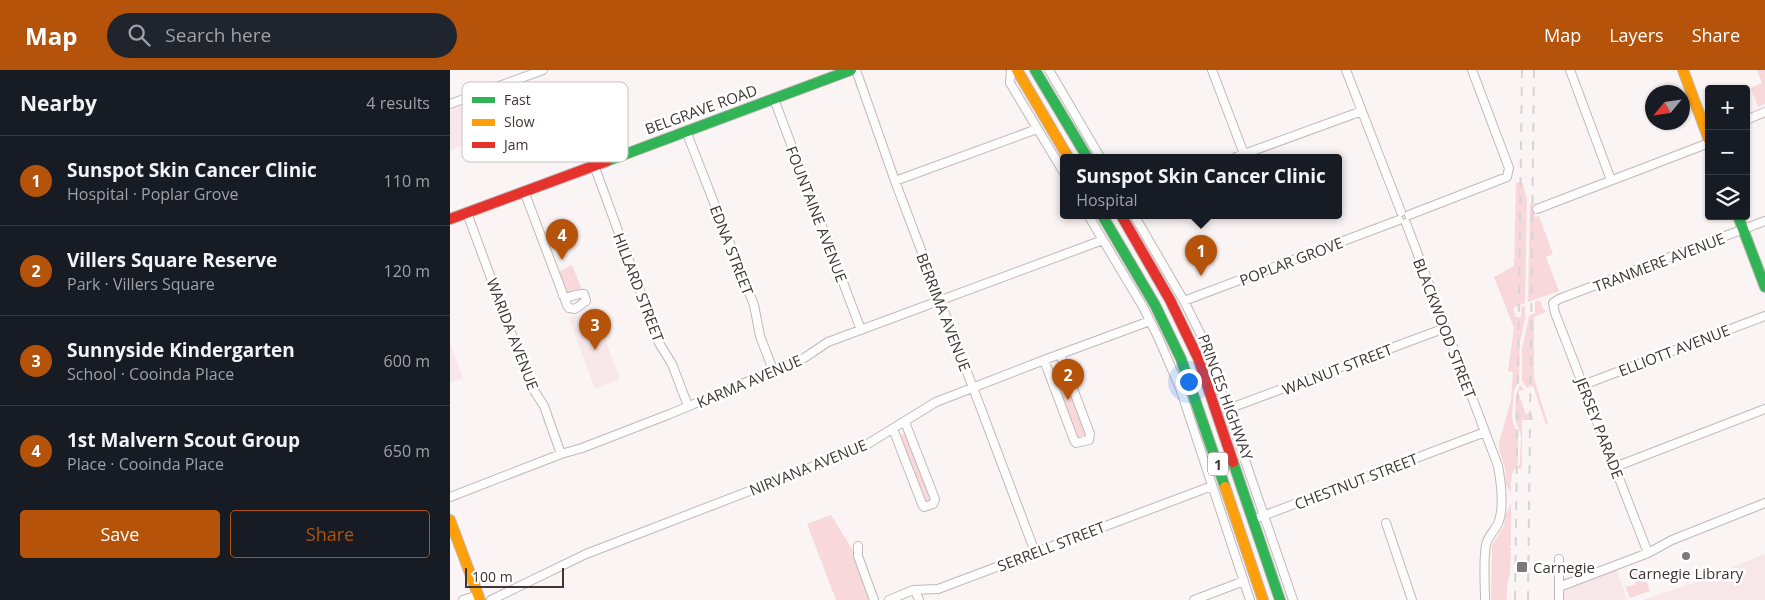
<!DOCTYPE html>
<html lang="en">
<head>
<meta charset="utf-8">
<style>
	:root { --surface:#171b24; --page:#20242c; --text:#f1f3f6; --muted:#9ea1a6; --line:#363941; --accent:#b45309 }
	body { margin:0; font-family:"Open Sans",sans-serif; background:var(--page); color:var(--text) }
	.controls { position:absolute; right:15px; top:15px; display:grid; overflow:hidden; border-radius:5px; box-shadow:0 1px 4px #0004 }
	.controls button { width:45px; height:45px; display:grid; place-items:center; padding:0; border:0; border-bottom:1px solid var(--line); background:var(--surface); color:var(--text); font:25px sans-serif }
	.compass { position:absolute; left:1195px; top:15px; width:45px; height:45px; border-radius:50%; background:var(--surface); box-shadow:0 1px 4px #0004; rotate:241deg }
	.scale { position:absolute; left:15px; bottom:12px; width:99px; box-sizing:border-box; padding-left:5px; border:2px solid #403434; border-top:0; font-size:14px; line-height:18px; white-space:nowrap; color:#403434; -webkit-text-stroke:4px #fff; paint-order:stroke }
	.you { position:absolute; left:738px; top:311px; width:18px; height:18px; margin:-12px; border:4px solid #fff; border-radius:50%; background:#1a73e8; box-shadow:0 0 0 8px #1a73e833 }
	.badge { display:grid; place-items:center; width:32px; height:32px; border-radius:50%; background:var(--accent); color:#fff; font-size:16px; font-weight:700 }
	.pin { position:absolute; translate:-50% -41px; filter:drop-shadow(0 1px 2px #0008) }
	.pin::after { content:''; position:absolute; top:26px; width:18px; height:15px; background:inherit; clip-path:polygon(0 0,100% 0,50% 100%) }
	.popup { position:absolute; left:610px; top:84px; width:282px; height:65px; box-sizing:border-box; display:grid; place-content:center; border-radius:5px; background:var(--surface); filter:drop-shadow(0 1px 4px #0005); font-size:16px; white-space:nowrap; color:var(--muted) }
	.popup b { font-size:19px; color:var(--text) }
	.popup::after { content:''; position:absolute; left:50%; top:100%; margin-left:-10px; border:10px solid transparent; border-top-color:var(--surface) }
	.list { margin:0; padding:0; list-style:none }
	h2 { display:flex; justify-content:space-between; align-items:center; height:65px; margin:0; padding:0 20px; font-size:21px }
	h2 small { font-size:16px; font-weight:400; color:var(--muted) }
	.list li { display:grid; grid-template-columns:32px 1fr auto; gap:15px; align-items:center; box-sizing:border-box; height:90px; padding:0 20px; border-top:1px solid var(--line) }
	.list b { display:block; font-size:19px; white-space:nowrap }
	.list p { margin:0; font-size:16px; white-space:nowrap; color:var(--muted) }
	.list em { font-size:16px; font-style:normal; color:var(--muted) }
	.actions { display:flex; gap:10px; padding:15px 20px }
	.actions a { flex:1; padding:11px 0; border:1px solid var(--accent); border-radius:5px; text-align:center; font-size:18px; color:var(--accent) }
	.actions .main { background:var(--accent); color:#fff }
	.icon { flex:none; width:28px; height:28px; fill:none; stroke:currentColor; stroke-width:2; stroke-linecap:round; stroke-linejoin:round }
	.map { position:relative; flex:none; width:1315px; height:530px; overflow:hidden }
	header { display:flex; align-items:center; gap:30px; box-sizing:border-box; height:70px; padding:0 25px; background:var(--accent); color:#fff }
	header strong { font-size:24px }
	nav { display:flex; gap:28px; margin-inline-start:auto; font-size:18px }
	.search { width:350px; height:45px; background:var(--page); display:flex; align-items:center; gap:12px; box-sizing:border-box; padding:0 18px; border-radius:28px; color:var(--muted); font-size:19px }
	main { display:flex }
	aside { flex:1; background:var(--surface) }
	.map>svg:first-child { display:block }
	.built { fill:#f8e7e8 }
	.green { fill:#f8d8da }
	.lines { fill:none; stroke-linecap:round; stroke-linejoin:round }
	.street-casing { stroke:#c1b8b9; stroke-width:10 }
	.fast-casing { stroke:#c1b8b9; stroke-width:12 }
	.slow-casing { stroke:#c1b8b9; stroke-width:12 }
	.jam-casing { stroke:#c1b8b9; stroke-width:12 }
	.street { stroke:#fefdfd; stroke-width:8 }
	.fast { stroke:#30b455; stroke-width:10 }
	.slow { stroke:#ff9f0a; stroke-width:10 }
	.jam { stroke:#e5322d; stroke-width:10 }
	.rail { stroke:#d6d4d4; stroke-width:2; stroke-dasharray:9 9; stroke-linecap:butt }
	.poi-dot { fill:#817777; stroke:#fff; stroke-width:2 }
	.labels { text-anchor:middle; dominant-baseline:central; stroke-width:5; stroke-linejoin:round; paint-order:stroke }
	.shield { fill:#fff; stroke:#797171; stroke-width:1 }
	.shield-label { font-size:14px; font-weight:bold; fill:#403434 }
	.street-label { font-size:15px; fill:#403434; stroke:#fff }
	.poi-label { font-size:15px; fill:#403434; stroke:#fff; text-anchor:start }
	.key { fill:#fff; stroke:#c6c2c2; stroke-width:1 }
	.key-label { font-size:14px; fill:#403434 }
</style>
</head>
<body>
<header>
<strong>Map</strong>
<div class="search"><svg class="icon" aria-label="search" viewBox="0 0 24 24"><circle cx="10" cy="10" r="6"/><path d="M15 15l6 6"/></svg>Search here</div>
<nav><a>Map</a><a>Layers</a><a>Share</a></nav>
</header>
<main>
<aside>
<h2>Nearby<small>4 results</small></h2>
<ul class="list">
<li><span class="badge">1</span><div><b>Sunspot Skin Cancer Clinic</b><p>Hospital · Poplar Grove</p></div><em>110 m</em></li>
<li><span class="badge">2</span><div><b>Villers Square Reserve</b><p>Park · Villers Square</p></div><em>120 m</em></li>
<li><span class="badge">3</span><div><b>Sunnyside Kindergarten</b><p>School · Cooinda Place</p></div><em>600 m</em></li>
<li><span class="badge">4</span><div><b>1st Malvern Scout Group</b><p>Place · Cooinda Place</p></div><em>650 m</em></li>
</ul>
<div class="actions"><a class="main">Save</a><a>Share</a></div>
</aside>
<div class="map">
<svg width="1315" height="530" viewBox="0 0 1315 530">
	<rect width="100%" height="100%" fill="#fbf4f4"/>
	<path class="built" d="M13,36l13,35 -26,9v-39z
		M143,237l27,72 -25,10 -26,-71 13,-4z
		M0,273l13,35 -13,5z
		M1315,484v46h-123l51,-17z
		M1164,491l13,39h-72v-18z"/>
	<path class="green" d="M1307,0h8v34l-7,3 -7,-19 11,-5z
		M1072,111l5,19 -2,103 -12,5 3,9h5v-10l4,-1v13l-5,23 -1,39 -5,10 -2,24 1,8 5,11v29l-6,11 -1,10h-1l1,2 -1,11v-6l-4,-6 -1,-17 -6,-18v-8l12,-41 2,-29 -5,-1 6,-43 -20,-51 20,-11 2,-83z
		M1083,133l2,14 4,-1 14,38 -7,3 13,34 -31,11 2,-97z
		M122,195l10,25 -14,5 -9,-23z
		M1089,230l2,2 1,5 4,5 -12,5v61l14,46 -2,1 -13,-39 -6,2 -5,-7v-32l7,-33 6,-3v-11z
		M611,294l26,67 -1,5 -3,3 -6,-1 -27,-70 4,-1 2,1 1,-2z
		M1070,315l4,4 -6,3 8,22 5,-2 3,8h-12v48l-5,1 3,-6 1,-27 -6,-18 1,-23z
		M456,361l26,70 -8,2 -25,-68 4,-1z
		M1061,433v43l-3,-1 3,3 -1,25 -3,12v13l-1,2h-15l1,-55 12,-19 2,-12z
		M381,445l21,34 17,51h-33l-29,-76z
		M1191,498l9,23 -20,7 -5,-12 1,-1 1,2 9,-3 -4,-13z"/>
	<g class="lines">
		<g class="street-casing">
			<path id="street" d="M406,0l39,111 140,371
				M561,0l-1,13 54,90
				M599,0l51,87
				M762,0l32,84
				M896,0l55,142
				M1120,0l41,110
				M324,29l87,231
				M0,34l93,-34
				M1296,50l19,-8
				M236,61l68,174 6,31 13,34
				M786,87l126,-46
				M144,95l65,178 13,21 16,42
				M445,111l142,-52
				M74,121l43,114 2,3 6,1 11,-8 -2,-7c-6,-1 -13,3 -19,4l-2,-2
				M1087,139l172,-66
				M17,143l63,171 14,22 17,48
				M638,145l55,92 15,30 22,51 70,212
				M684,145l50,86 20,40 89,259
				M959,145l98,-38 2,-9 -37,-98
				M956,153l92,243c3,16 6,39 1,55 -3,9 -11,14 -13,24 -3,17 -1,37 -1,55
				M734,231l215,-81
				M594,290l30,80 2,3 13,-3 1,-6 -30,-80
				M1133,315l182,-69
				M778,339l217,-81
				M443,359l29,75 2,3 9,-3 2,-5 -30,-77
				M1165,397l150,-58
				M0,427l111,-43 21,-6 88,-34 134,-56 24,-16 275,-102
				M810,447l225,-85
				M936,453l26,77
				M408,476v10l16,44
				M1198,483l-93,-240 -2,-10 6,-4 206,-78
				M1109,489v41
				M1109,517l89,-34 24,-13 93,-37
				M465,520l4,10
				M13,530l15,-5
				M41,530l95,-46 275,-106 75,-46 108,-42 106,-39
				M439,530l24,-10 25,-1 274,-103
				M744,530l50,-19"/>
		</g>
		<g class="fast-casing">
			<path id="fast" d="M585,0l52,87
				M157,91l244,-91
				M652,145l53,90 26,54 44,128
				M1288,146l27,71
				M783,392l47,138"/>
		</g>
		<g class="slow-casing">
			<path id="slow" d="M567,0l51,87
				M1233,0l26,70
				M775,417l38,113
				M0,450l30,80"/>
		</g>
		<g class="jam-casing">
			<path id="jam" d="M671,145l49,85 28,58 35,104
				M0,149l157,-58"/>
		</g>
		<use href="#street" class="street"/>
		<use href="#fast" class="fast"/>
		<use href="#slow" class="slow"/>
		<use href="#jam" class="jam"/>
		<path class="rail" d="M1065,530l7,-530
			M1078,530l6,-530"/>
	</g>
	<g class="poi-dot">
		<circle cx="1236" cy="486" r="5"/>
		<rect x="1066" y="491" width="12" height="12" rx="2.5"/>
	</g>
	<g class="labels">
		<rect class="shield" x="758" y="382.5" width="20" height="23" rx="4"/>
		<g class="shield-label">
			<text x="768" y="394">1</text>
		</g>
		<g class="street-label">
			<text transform="translate(251 39) rotate(-20)">BELGRAVE ROAD</text>
			<text transform="translate(367 144) rotate(69)">FOUNTAINE AVENUE</text>
			<text transform="translate(282 180) rotate(69)">EDNA STREET</text>
			<text transform="translate(841 191) rotate(-21)">POPLAR GROVE</text>
			<text transform="translate(1209 192) rotate(-21)">TRANMERE AVENUE</text>
			<text transform="translate(189 217) rotate(69)">HILLARD STREET</text>
			<text transform="translate(494 242) rotate(69)">BERRIMA AVENUE</text>
			<text transform="translate(995 258) rotate(69)">BLACKWOOD STREET</text>
			<text transform="translate(63 264) rotate(69)">WARIDA AVENUE</text>
			<text transform="translate(1224 280) rotate(-21)">ELLIOTT AVENUE</text>
			<text transform="translate(887 299) rotate(-21)">WALNUT STREET</text>
			<text transform="translate(299 311) rotate(-23)">KARMA AVENUE</text>
			<text transform="translate(776 327) rotate(70)">PRINCES HIGHWAY</text>
			<text transform="translate(1150 358) rotate(69)">JERSEY PARADE</text>
			<text transform="translate(358 397) rotate(-22)">NIRVANA AVENUE</text>
			<text transform="translate(906 411) rotate(-21)">CHESTNUT STREET</text>
			<text transform="translate(601 476) rotate(-21)">SERRELL STREET</text>
		</g>
		<g class="poi-label">
			<text x="1083" y="497">Carnegie</text>
			<text x="1236" y="503" text-anchor="middle">Carnegie Library</text>
		</g>
	</g>
	<rect x="12" y="12" width="166" height="80" rx="8" class="key"/>
	<rect x="22" y="27" width="23" height="6" fill="#30b455"/>
	<rect x="22" y="49" width="23" height="7" fill="#ff9f0a"/>
	<rect x="22" y="72" width="23" height="6" fill="#e5322d"/>
	<g class="key-label">
		<text x="54" y="35">Fast</text>
		<text x="54" y="57">Slow</text>
		<text x="54" y="80">Jam</text>
	</g>
</svg>
<div class="controls">
<button>+</button>
<button>−</button>
<button><svg class="icon" aria-label="layers" viewBox="0 0 24 24"><path d="M12 4l9 5-9 5-9-5zM3 14l9 5 9-5"/></svg></button>
</div>
<svg class="compass" viewBox="-18 -18 36 36"><path d="M0-13l5 13h-10z" fill="#e53935"/><path d="M0 13l5-13h-10z" fill="#9ea1a6"/></svg>
<div class="scale">100 m</div>
<div class="you"></div>
<div class="pin badge" style="left:751px;top:206px">1</div>
<div class="popup"><b>Sunspot Skin Cancer Clinic</b>Hospital</div>
<div class="pin badge" style="left:618px;top:330px">2</div>
<div class="pin badge" style="left:145px;top:280px">3</div>
<div class="pin badge" style="left:112px;top:190px">4</div>
</div>
</main>
</body>
</html>
